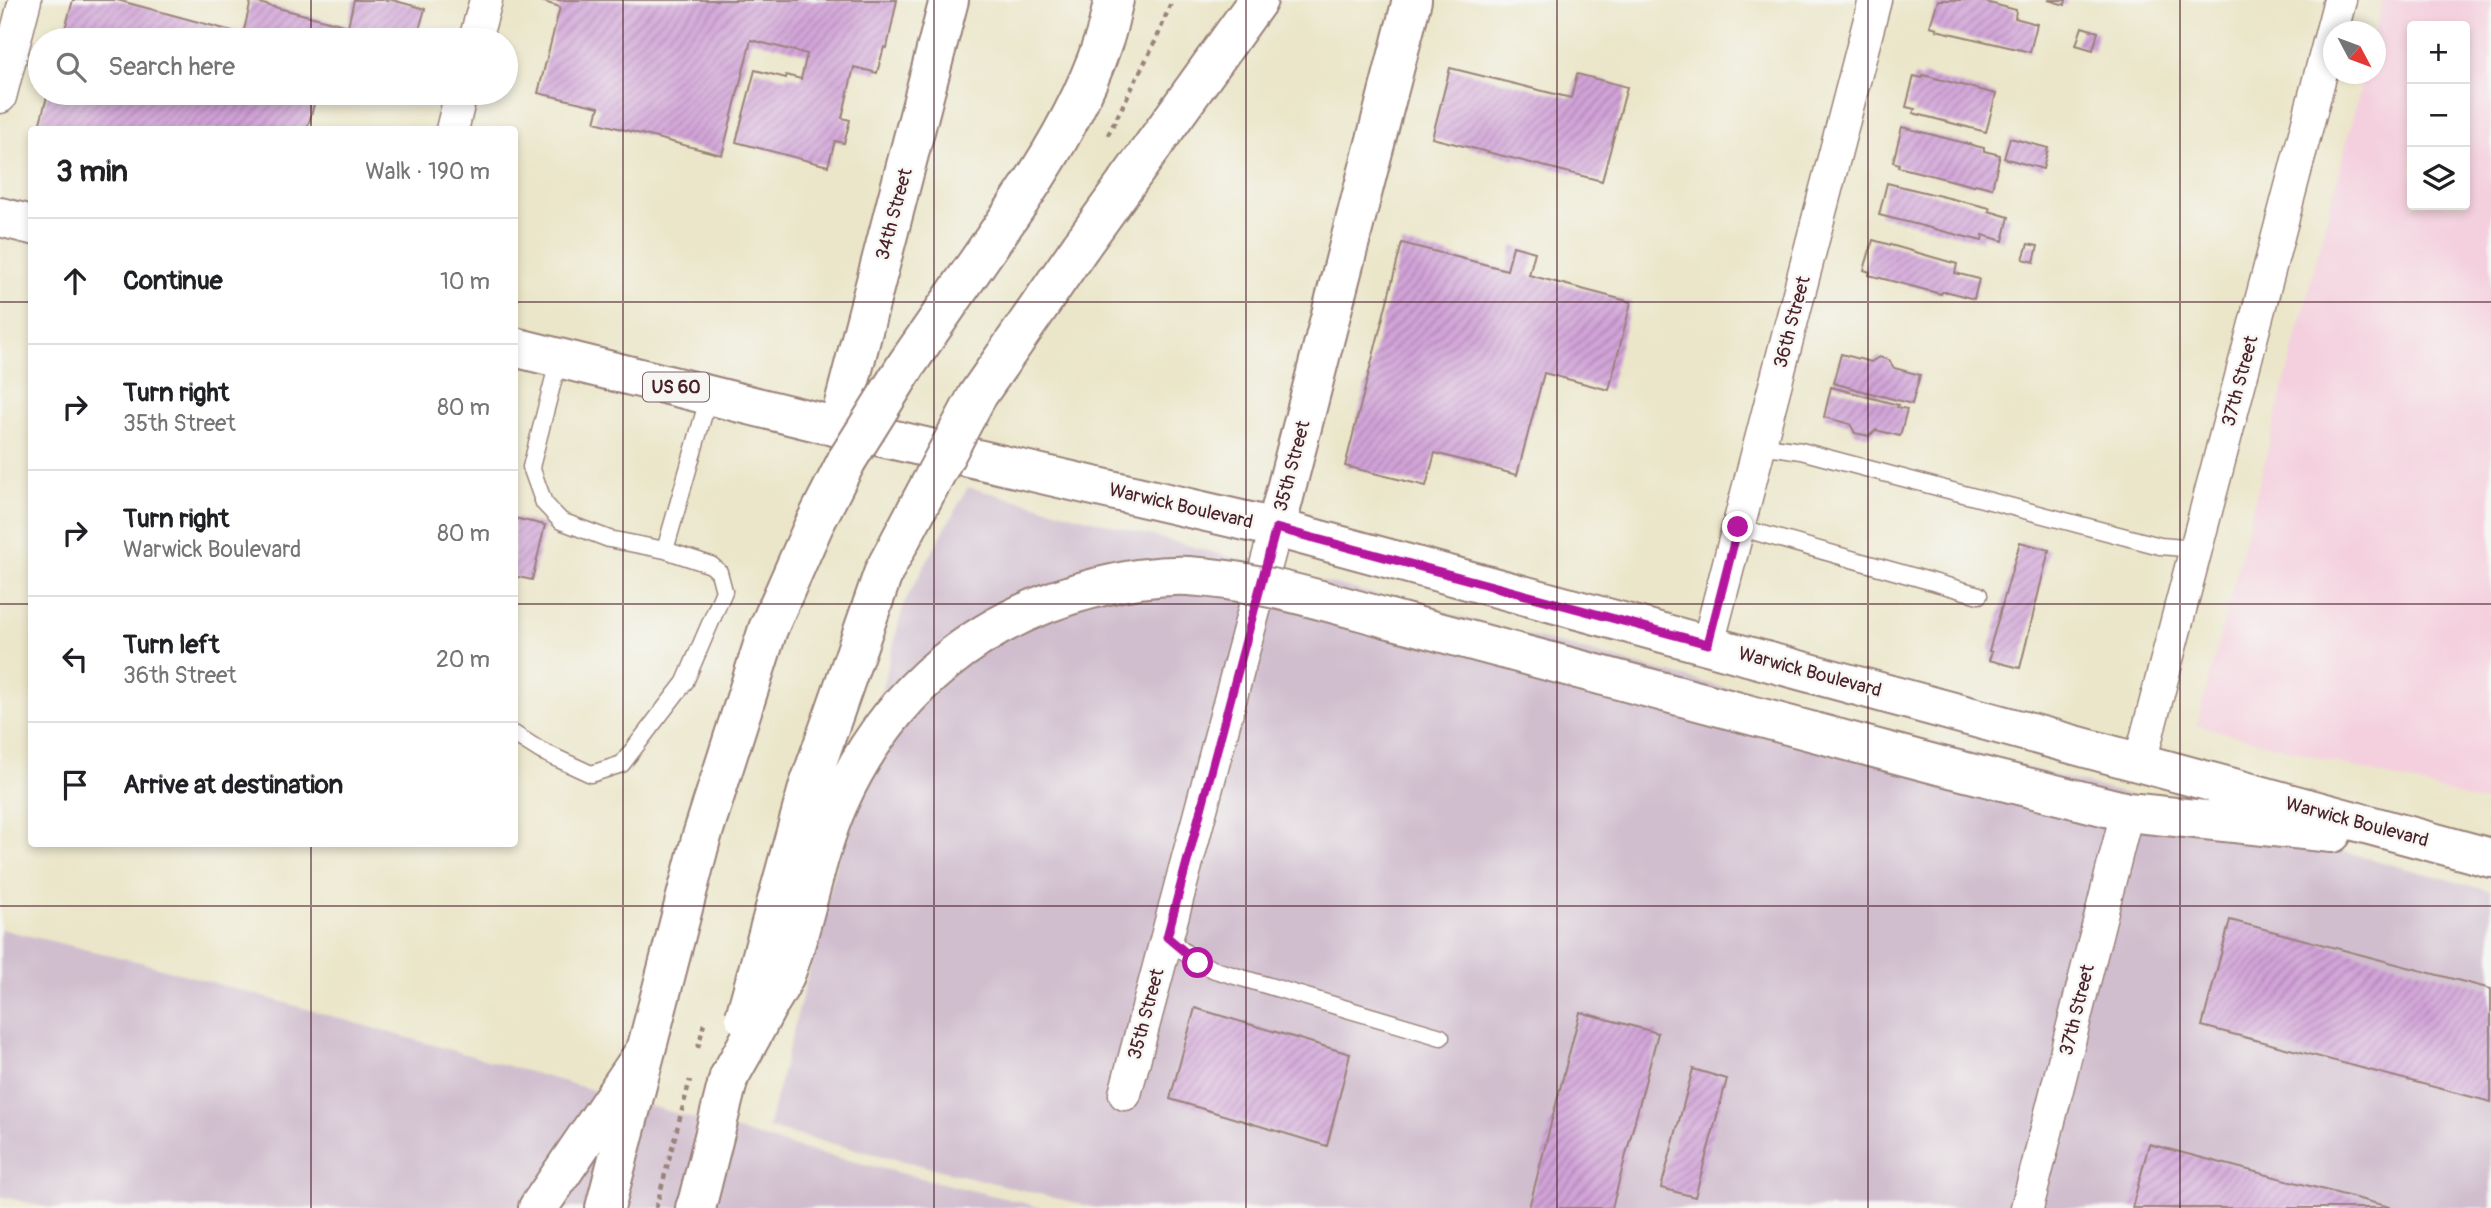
<!DOCTYPE html>
<html lang="en">
<head>
<meta charset="utf-8">
<style>
	:root { --surface:#fff; --page:#f6f6f6; --text:#202124; --muted:#757577; --line:#e0e0e0 }
	body { margin:0; font-family:Pangolin,sans-serif; background:var(--page); color:var(--text) }
	.controls { position:absolute; right:21px; top:21px; display:grid; overflow:hidden; border-radius:7px; box-shadow:0 4px 10px #0003 }
	.controls button { width:63px; height:63px; display:grid; place-items:center; padding:0; border:0; border-bottom:2px solid var(--line); background:var(--surface); color:var(--text); font:35px sans-serif }
	.compass { position:absolute; left:2323px; top:21px; width:63px; height:63px; border-radius:50%; background:var(--surface); box-shadow:0 4px 10px #0003; rotate:131deg }
	.stop { position:absolute; width:21px; height:21px; margin:-16px; border:5px solid #b5179e; border-radius:50%; background:#fff }
	.stop.end { background:#b5179e; border-color:#fff; box-shadow:0 2px 7px #0008 }
	.list { margin:0; padding:0; list-style:none }
	h2 { display:flex; justify-content:space-between; align-items:center; height:91px; margin:0; padding:0 28px; font-size:30px }
	h2 small { font-size:23px; font-weight:400; color:var(--muted) }
	.list li { display:grid; grid-template-columns:46px 1fr auto; gap:21px; align-items:center; box-sizing:border-box; height:126px; padding:0 28px; border-top:2px solid var(--line) }
	.list b { display:block; font-size:26px; white-space:nowrap }
	.list p { margin:0; font-size:23px; white-space:nowrap; color:var(--muted) }
	.list em { font-size:23px; font-style:normal; color:var(--muted) }
	.icon { flex:none; width:38px; height:38px; fill:none; stroke:currentColor; stroke-width:2; stroke-linecap:round; stroke-linejoin:round }
	.map { position:relative; flex:none; width:2491px; height:1208px; overflow:hidden }
	.search { position:absolute; background:var(--surface); box-shadow:0 4px 10px #0003; left:28px; top:28px; width:490px; height:77px; display:flex; align-items:center; gap:18px; box-sizing:border-box; padding:0 24px; border-radius:38px; color:var(--muted); font-size:26px }
	.panel { position:absolute; background:var(--surface); box-shadow:0 4px 10px #0003; left:28px; top:126px; width:490px; height:721px; border-radius:7px }
	.map>svg:first-child { display:block }
	.built { fill:#f4cfde; fill-rule:evenodd }
	.industrial { fill:#d0bdce }
	.building { fill:url(#building-hatch) }
	.lines { fill:none; stroke-linecap:round; stroke-linejoin:round }
	.lane-casing { stroke:#9a827a; stroke-width:19 }
	.street-casing { stroke:#9a827a; stroke-width:35 }
	.primary-casing { stroke:#9a827a; stroke-width:42 }
	.highway-casing { stroke:#9a827a; stroke-width:42 }
	.path { stroke:#9a827a; stroke-width:4.5; stroke-dasharray:5 5; stroke-linecap:butt }
	.lane { stroke:#fff; stroke-width:16 }
	.street { stroke:#fff; stroke-width:32 }
	.primary { stroke:#fff; stroke-width:38 }
	.highway { stroke:#fff; stroke-width:38 }
	.primary-bridge-casing { stroke:#9a827a; stroke-width:42; stroke-linecap:butt }
	.path-bridge { stroke:#9a827a; stroke-width:4.5; stroke-dasharray:5 5; stroke-linecap:butt }
	.primary-bridge { stroke:#fff; stroke-width:38 }
	.route { stroke:#b5179e; stroke-width:9 }
	.grid { fill:none; stroke:#4a1f2b; stroke-width:2; stroke-opacity:0.55 }
	.labels { text-anchor:middle; dominant-baseline:central; stroke-width:5; stroke-linejoin:round; paint-order:stroke }
	.shield { fill:#f6f6f2; stroke:#7e6067; stroke-width:2 }
	.shield-label { font-size:18px; font-weight:bold; fill:#4a1f2b }
	.street-label { font-size:19px; fill:#4a1f2b; stroke:#f6f6f2 }
</style>
</head>
<body>
<div class="map">
<svg width="2491" height="1208" viewBox="0 0 2491 1208">
	<defs>
		<pattern id="building-hatch" width="6" height="6" patternUnits="userSpaceOnUse" patternTransform="scale(1.75)"><rect width="6" height="6" fill="#d1a3d8"/><path d="M-1 1l2-2M0 6l6-6M5 7l2-2" fill="none" stroke="#ac84af"/></pattern>
	</defs>
	<rect width="100%" height="100%" fill="#f6f6f2"/>
	<filter id="ink" filterUnits="userSpaceOnUse"><feTurbulence type="fractalNoise" baseFrequency=".0143" numOctaves="2"/><feDisplacementMap in="SourceGraphic" scale="14" xChannelSelector="R" yChannelSelector="G"/><feConvolveMatrix kernelMatrix="1 2 1 2 8 2 1 2 1" color-interpolation-filters="sRGB"/></filter>
	<filter id="wash" filterUnits="userSpaceOnUse"><feTurbulence type="fractalNoise" baseFrequency=".00686" numOctaves="4" result="noise"/><feDisplacementMap in="SourceGraphic" scale="28" xChannelSelector="R" yChannelSelector="G"/><feGaussianBlur stdDeviation="1.57" result="paint"/><feColorMatrix in="noise" values="0 0 0 0 0 0 0 0 0 0 0 0 0 0 0 0 0 1.4 0 .05"/><feComposite in="paint" operator="in"/></filter>
	<g filter="url(#wash)">
		<rect width="100%" height="100%" fill="#ebe6c9"/>
		<path class="built" d="M2383,0h108v804l-294,-79 167,-651h12l-1,-43zM2412,26h53v179h-53z"/>
		<path class="industrial" d="M968,487l1523,404v317h-1395l-328,-80 136,-525z
			M0,929l140,33 662,187 242,59h-994l-50,-12z"/>
		<g id="blocks">
			<path class="building" d="M73,0h44l126,34 8,-33 97,25 6,-26h38l33,9 -9,31h-354z
				M538,0h359l-10,48 -3,-1 -7,26 -23,-6 -12,51 8,2 -6,23 -9,-2 -7,25 -92,-24 19,-72 31,8v-3l15,4 6,-25 -56,-14 -29,115 -127,-33 4,-15 -61,-14 22,-86z
				M1938,0h40l38,10 -1,8 22,6 -7,28 -94,-22 1,-2 -7,-2z
				M2048,0h18l-1,5z
				M2082,27l16,5 -5,18 -17,-5z
				M1450,68l121,30 6,-24 50,13 -25,94 -170,-43z
				M1923,75l73,19 -10,38 -73,-19 2,-4 -9,-2 8,-31 8,2z
				M48,93h269l-10,37h-269z
				M1902,127l82,21v3l16,4 -8,33 -17,-4 -1,2 -76,-19 1,-3 -6,-2z
				M2010,138l38,10 -5,21 -39,-11z
				M1887,183l103,25 -1,3 20,6 -6,24 -20,-6 -1,6 -103,-26z
				M1873,240l84,24 -2,9 24,6 -5,20 -25,-7h-7l-1,2 -72,-19 1,-3 -6,-2z
				M1402,243l105,27 6,-24 22,6 -6,23 102,27 -22,88 -65,-17 -27,102 -82,-22 -9,33 -81,-20z
				M2028,244l10,2 -4,16 -11,-3z
				M1841,354l30,8 8,-5 10,3 5,8 26,7 -8,29 -79,-21z
				M1831,387l67,18 -1,2 10,2 -7,27 -24,-6 -7,6 -14,-3 -5,-9 -26,-7z
				M514,518l31,7 -13,55 -18,-4z
				M2020,542l29,8 -29,118 -31,-8 3,-8 -3,-1z
				M2230,920l261,69v113l-289,-76z
				M1195,1008l155,46 -23,92 -157,-47z
				M1580,1012l78,21 -46,175h-83z
				M1693,1069l34,10 -32,118 -34,-9z
				M2149,1144l241,63v1h-258z"/>
		</g>
	</g>
	<g filter="url(#ink)">
		<use href="#blocks" fill-opacity="0" stroke="#9a827a" stroke-width="2"/>
		<g class="lines">
			<g class="lane-casing">
				<path id="lane" d="M559,358l-28,109 13,36 17,18 48,18 56,11 44,-154
					M1760,445l41,6 359,95 36,3
					M1738,527l241,68
					M514,734l27,17 50,23 31,-10 63,-82 39,-91 -5,-19 -8,-7 -46,-15
					M1167,938l31,25 17,7 226,67"/>
			</g>
			<g class="street-casing">
				<path id="street" d="M475,40l11,-40
					M0,97l25,-97
					M452,130l9,-37
					M1708,644l167,-644
					M2140,762l200,-762
					M1125,1094l151,-566
					M2027,1208l100,-396"/>
			</g>
			<g class="primary-casing">
				<path id="primary" d="M1020,201c34,-50 64,-102 83,-159 5,-13 7,-28 11,-42
					M0,217l32,8
					M1081,246l177,-246
					M514,347l324,80 438,101 1215,330
					M838,427l111,-427
					M1276,528l136,-528
					M1390,619l548,146 189,47 205,21
					M605,1208l96,-369 67,-210 45,-102 34,-67
					M696,1208l33,-131"/>
			</g>
			<g class="highway-casing">
				<path id="highway" d="M538,1208l107,-157
					M695,1208l2,-4"/>
			</g>
			<path class="path" d="M1108,135l49,-97 15,-38"/>
			<use href="#lane" class="lane"/>
			<use href="#street" class="street"/>
			<use href="#primary" class="primary"/>
			<use href="#highway" class="highway"/>
			<g class="primary-bridge-casing">
				<path id="primary-bridge" d="M847,460l60,-96 113,-163
					M745,1017l63,-229 76,-217 93,-175 104,-150
					M729,1077c13,-23 26,-47 38,-70 7,-12 16,-24 20,-37 20,-55 28,-114 52,-168 50,-111 141,-186 260,-215 28,-7 59,-12 89,-11 69,4 136,25 202,43"/>
			</g>
			<path class="path-bridge" d="M698,1048l7,-29
				M656,1208l34,-128"/>
			<use href="#primary-bridge" class="primary-bridge"/>
		</g>
	</g>
	<g class="lines" filter="url(#ink)">
		<path class="route" d="M1198,963l-31,-26 109,-409 432,116 30,-117"/>
	</g>
	<path class="grid" d="M311,0v40M623,0v1208M934,0v1208M1246,0v1208M1557,0v1208M1868,0v1208M2180,0v1208M311,93v37M0,302h32M514,302h1977M0,604h32M514,604h1977M311,844v364M0,906h2491"/>
	<g class="labels">
		<rect class="shield" x="643" y="372.5" width="66" height="29" rx="5"/>
		<g class="shield-label">
			<text x="676" y="387">US 60</text>
		</g>
		<g class="street-label">
			<text transform="translate(894 214) rotate(-75)">34th Street</text>
			<text transform="translate(1792 322) rotate(-75)">36th Street</text>
			<text transform="translate(2240 381) rotate(-75)">37th Street</text>
			<text transform="translate(1292 466) rotate(-75)">35th Street</text>
			<text transform="translate(1181 506) rotate(13)">Warwick Boulevard</text>
			<text transform="translate(1810 672) rotate(15)">Warwick Boulevard</text>
			<text transform="translate(2357 822) rotate(15)">Warwick Boulevard</text>
			<text transform="translate(2077 1010) rotate(-76)">37th Street</text>
			<text transform="translate(1146 1014) rotate(-75)">35th Street</text>
		</g>
	</g>
</svg>
<div class="controls">
<button>+</button>
<button>−</button>
<button><svg class="icon" aria-label="layers" viewBox="0 0 24 24"><path d="M12 4l9 5-9 5-9-5zM3 14l9 5 9-5"/></svg></button>
</div>
<svg class="compass" viewBox="-18 -18 36 36"><path d="M0-13l5 13h-10z" fill="#e53935"/><path d="M0 13l5-13h-10z" fill="#757577"/></svg>
<div class="stop" style="left:1198px;top:963px"></div>
<div class="stop end" style="left:1738px;top:527px"></div>
<div class="search"><svg class="icon" aria-label="search" viewBox="0 0 24 24"><circle cx="10" cy="10" r="6"/><path d="M15 15l6 6"/></svg>Search here</div>
<section class="panel">
<h2>3 min<small>Walk · 190 m</small></h2>
<ul class="list">
<li><svg class="icon" aria-label="ahead" viewBox="0 0 24 24"><path d="M12 20V5M6 11l6-6 6 6"/></svg><div><b>Continue</b></div><em>10 m</em></li>
<li><svg class="icon" aria-label="right" viewBox="0 0 24 24"><path d="M7 20v-9h11M14 6l5 5-5 5"/></svg><div><b>Turn right</b><p>35th Street</p></div><em>80 m</em></li>
<li><svg class="icon" aria-label="right" viewBox="0 0 24 24"><path d="M7 20v-9h11M14 6l5 5-5 5"/></svg><div><b>Turn right</b><p>Warwick Boulevard</p></div><em>80 m</em></li>
<li><svg class="icon" aria-label="left" viewBox="0 0 24 24"><path d="M17 20v-9H6M10 6l-5 5 5 5"/></svg><div><b>Turn left</b><p>36th Street</p></div><em>20 m</em></li>
<li><svg class="icon" aria-label="arrive" viewBox="0 0 24 24"><path d="M6 21V4h12l-3 4 3 4H6"/></svg><div><b>Arrive at destination</b></div></li>
</ul>
</section>
</div>
</body>
</html>
